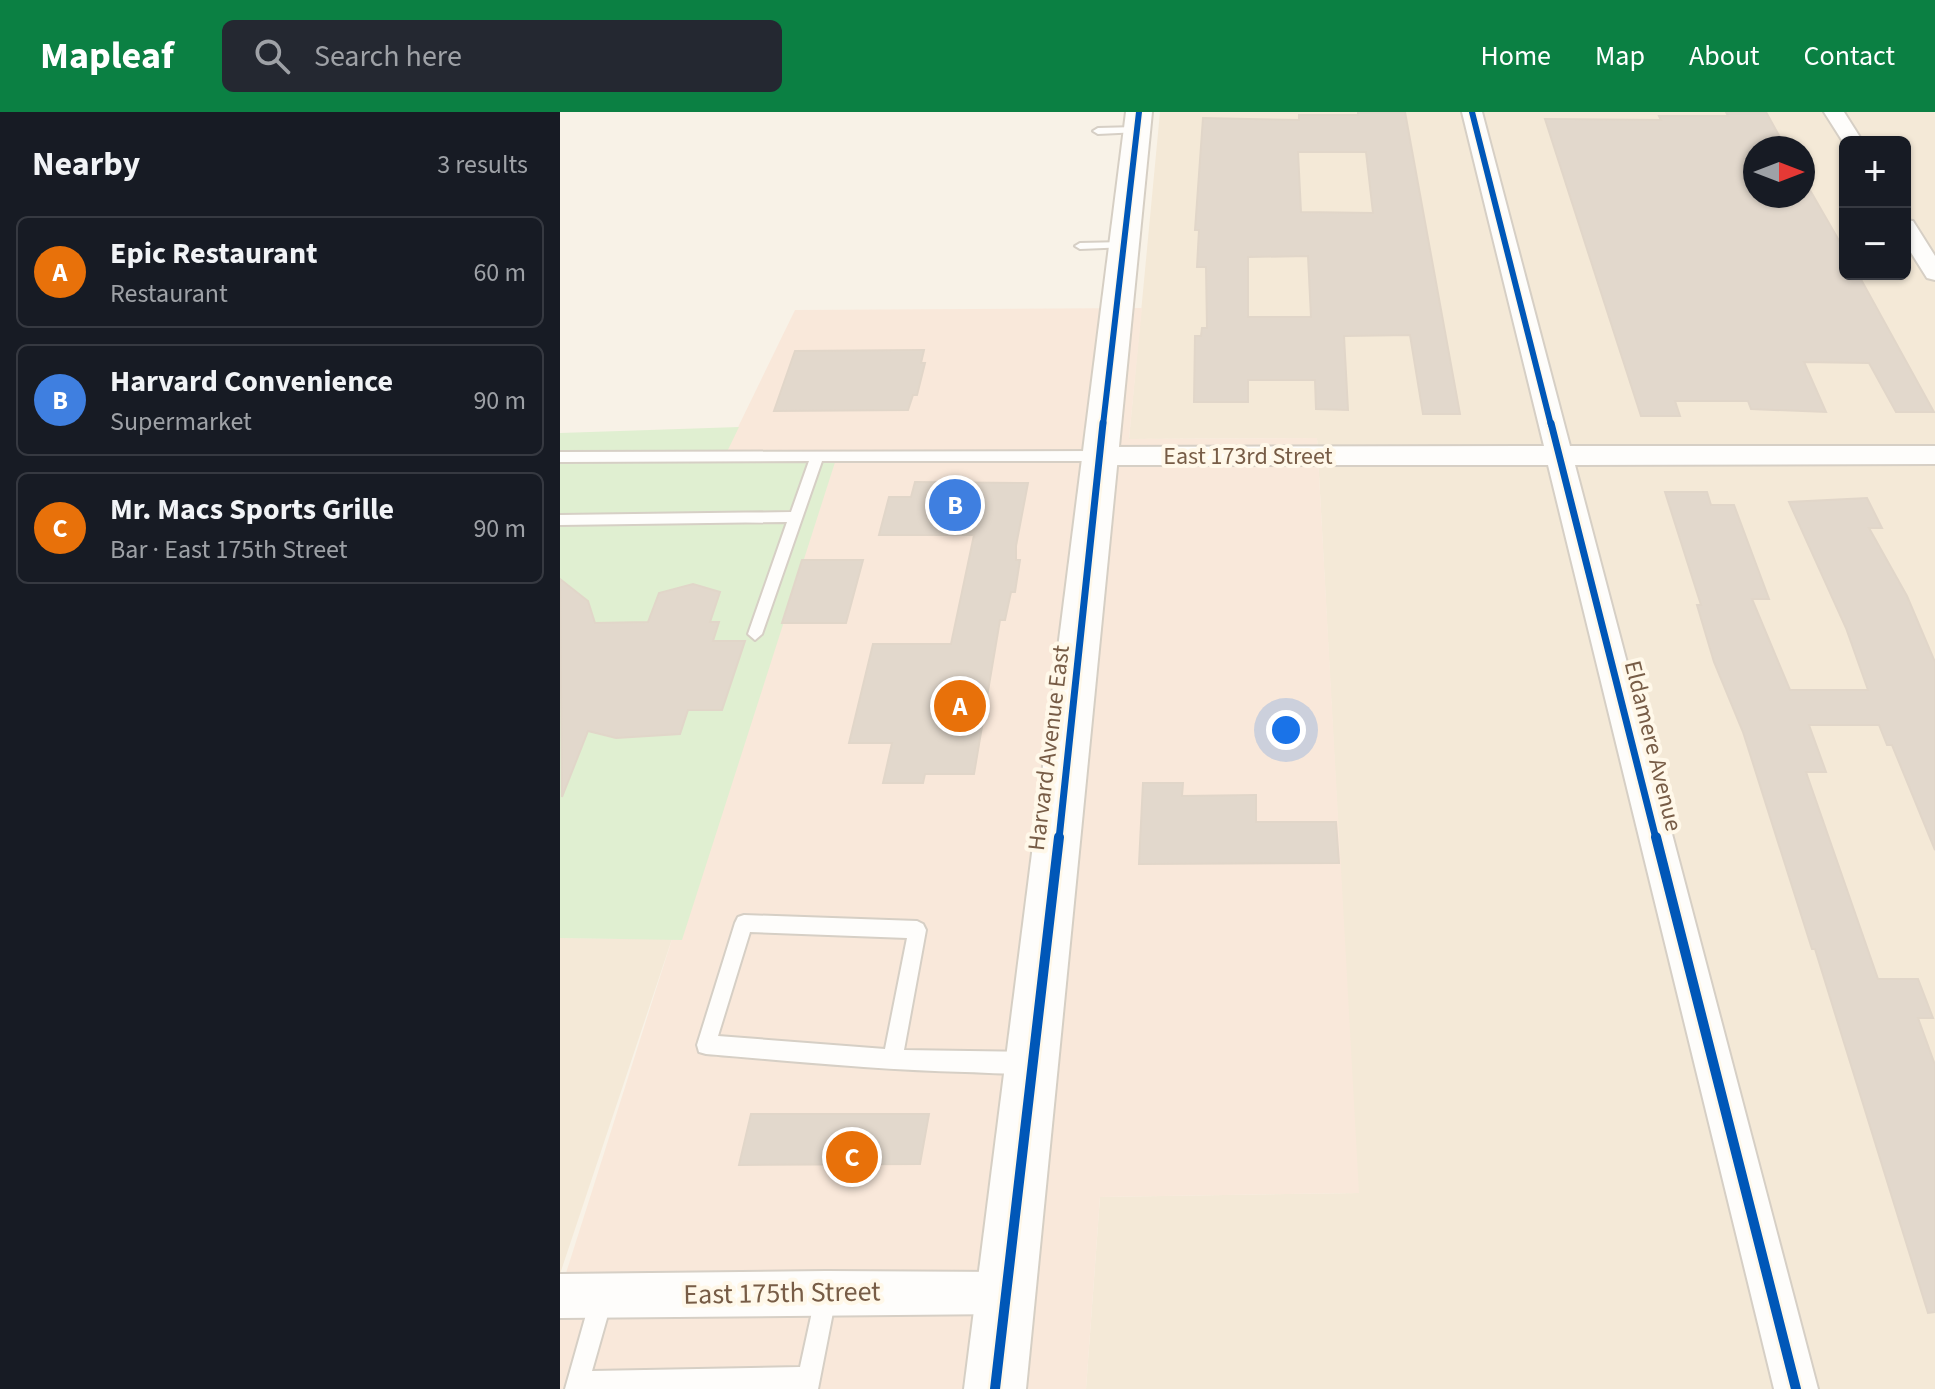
<!DOCTYPE html>
<html lang="en">
<head>
<meta charset="utf-8">
<style>
	:root { --surface:#171b24; --page:#242831; --text:#f1f3f6; --muted:#9ea1a6; --line:#363941; --accent:#0b8043 }
	body { margin:0; font-family:"Source Sans 3",sans-serif; background:var(--page); color:var(--text) }
	.controls { position:absolute; right:24px; top:24px; display:grid; overflow:hidden; border-radius:12px; box-shadow:0 2px 6px #0004 }
	.controls button { width:72px; height:72px; display:grid; place-items:center; padding:0; border:0; border-bottom:2px solid var(--line); background:var(--surface); color:var(--text); font:40px sans-serif }
	.compass { position:absolute; left:1183px; top:24px; width:72px; height:72px; border-radius:50%; background:var(--surface); box-shadow:0 2px 6px #0004; rotate:90deg }
	.you { position:absolute; left:726px; top:618px; width:28px; height:28px; margin:-20px; border:6px solid #fff; border-radius:50%; background:#1a73e8; box-shadow:0 0 0 12px #1a73e833 }
	.badge { display:grid; place-items:center; width:52px; height:52px; border-radius:50%; background:var(--accent); color:#fff; font-size:26px; font-weight:700 }
	.pin { position:absolute; translate:-50% -50%; border:4px solid #fff; box-shadow:0 2px 8px #0006 }
	.list { margin:0; padding:0; list-style:none }
	h2 { display:flex; justify-content:space-between; align-items:center; height:104px; margin:0; padding:0 32px; font-size:34px }
	h2 small { font-size:26px; font-weight:400; color:var(--muted) }
	.list li { display:grid; grid-template-columns:52px 1fr auto; gap:24px; align-items:center; box-sizing:border-box; height:112px; margin:0 16px 16px; padding:0 16px; border:2px solid var(--line); border-radius:12px }
	.list b { display:block; font-size:30px; white-space:nowrap }
	.list p { margin:0; font-size:26px; white-space:nowrap; color:var(--muted) }
	.list em { font-size:26px; font-style:normal; color:var(--muted) }
	.icon { flex:none; width:44px; height:44px; fill:none; stroke:currentColor; stroke-width:2; stroke-linecap:round; stroke-linejoin:round }
	.map { position:relative; flex:none; width:1375px; height:1277px; overflow:hidden }
	header { display:flex; align-items:center; gap:48px; box-sizing:border-box; height:112px; padding:0 40px; background:var(--accent); color:#fff }
	header strong { font-size:38px }
	nav { display:flex; gap:44px; margin-inline-start:auto; font-size:28px }
	.search { width:560px; height:72px; background:var(--page); display:flex; align-items:center; gap:20px; box-sizing:border-box; padding:0 28px; border-radius:12px; color:var(--muted); font-size:30px }
	main { display:flex }
	aside { flex:1; background:var(--surface) }
	.map>svg:first-child { display:block }
	.residential { fill:#f4e9d7; fill-rule:evenodd }
	.commercial { fill:#f9e8da }
	.green { fill:#e0efd1 }
	.building { fill:#e2d8cc; stroke:#e1d6c9; stroke-width:2; fill-rule:evenodd }
	.lines { fill:none; stroke-linecap:round; stroke-linejoin:round }
	.lane-casing { stroke:#d6cfc5; stroke-width:4 }
	.street-casing { stroke:#d6cfc5; stroke-width:4 }
	.secondary-casing { stroke:#d6cfc4; stroke-width:4 }
	.lane { fill:#fefdfb; fill-rule:evenodd }
	.street { fill:#fefdfb; fill-rule:evenodd }
	.secondary { fill:#fefdfb; fill-rule:evenodd }
	.cycleway-far2-casing { stroke:#fff8e9; stroke-width:9 }
	.cycleway-far1-casing { stroke:#fff8e9; stroke-width:12 }
	.cycleway-casing { stroke:#fff8e9; stroke-width:15 }
	.cycleway-far2 { stroke:#0057b8; stroke-width:6 }
	.cycleway-far1 { stroke:#0057b8; stroke-width:7 }
	.cycleway { stroke:#0057b8; stroke-width:10 }
	.labels { text-anchor:middle; dominant-baseline:central; stroke-width:8; stroke-linejoin:round; paint-order:stroke }
	.street-label { font-size:24px; fill:#775c46; stroke:#fff8e9 }
	.near-street-label { font-size:28px; fill:#775c46; stroke:#fff8e9 }
</style>
</head>
<body>
<header>
<strong>Mapleaf</strong>
<div class="search"><svg class="icon" aria-label="search" viewBox="0 0 24 24"><circle cx="10" cy="10" r="6"/><path d="M15 15l6 6"/></svg>Search here</div>
<nav><a>Home</a><a>Map</a><a>About</a><a>Contact</a></nav>
</header>
<main>
<aside>
<h2>Nearby<small>3 results</small></h2>
<ul class="list">
<li><span class="badge" style="background:#e8710a">A</span><div><b>Epic Restaurant</b><p>Restaurant</p></div><em>60 m</em></li>
<li><span class="badge" style="background:#3f7fe0">B</span><div><b>Harvard Convenience</b><p>Supermarket</p></div><em>90 m</em></li>
<li><span class="badge" style="background:#e8710a">C</span><div><b>Mr. Macs Sports Grille</b><p>Bar · East 175th Street</p></div><em>90 m</em></li>
</ul>
</aside>
<div class="map">
<svg width="1375" height="1277" viewBox="0 0 1375 1277">
	<rect width="100%" height="100%" fill="#f8f2e7"/>
	<path class="residential" d="M600,0h775v1277h-849l14,-192 258,-4 -41,-755 -188,1zM1285,30h60v132h-60zM1195,36h48v48h-48z
		M0,826l112,1 -112,335z"/>
	<path class="commercial" d="M582,196l-13,131 188,-1 42,755 -259,4 -14,192h-526v-97l112,-353 10,1 42,-484 71,-146z"/>
	<path class="green" d="M179,315l-14,29h112l-155,484 -122,-2v-505z"/>
	<path class="building" d="M798,0h47l55,302h-37l-13,-79 -66,1 4,74 -32,-1 -1,-29h-67v22h-54l1,-66h6l1,-8h5l-1,-61h-9l2,-37h-4l8,-112 96,2v-5h59zM738,40h68l7,61 -72,-1zM748,144l3,61h-63v-60z
		M1166,0h40l20,36h-31v48h48v-18l42,73v23h13l76,138h-38l-27,-49 -65,-1 22,50 -75,-3 -3,-8h-73l5,15h-39l-96,-297 116,1 -2,-4h69z
		M364,238l-3,13h4l-8,32h-4l-5,15 -134,1 21,-60z
		M355,370l113,1 -12,63v14h4l-5,32h-4l-6,28h-5l-26,154h-49l-2,9h-40l9,-40h-43l24,-99h78l23,-109h-95l10,-38h22z
		M1105,380h42l4,13h23l35,94h-17l38,91h78l-22,-62 -57,-126 78,-4 15,30h-13l38,68 28,66v188l-43,-105h-5l-8,-20h-70l17,47h-20l72,207h40l15,39h-15l17,47v247l-7,1 -113,-364h-3l-69,-217 -29,-70 -17,-57h4z
		M242,448h61l-17,63h-64z
		M0,467l28,22 7,22 53,-1 11,-29 34,-9 27,8 -10,30h9l-6,19h32l-23,69h-34l-8,24 -64,4 -28,-7 -26,66z
		M583,671h40l-1,13 74,-1v27h80l3,41 -200,1z
		M191,1002h178l-9,50 -181,1z"/>
	<g class="lines">
		<g class="lane-casing">
			<path id="lane" d="M576,15l5,3 -2,2 -41,2 -5,-3 5,-3z
				M564,130l4,1v4l-48,2 -5,-3 5,-3z
				M540,339l7,5 -7,5h-278l-60,173 -7,6 -7,-6 39,-112 -227,3v-10l231,-3 18,-51 -249,1v-10z
				M184,803l173,6 6,3 3,6 -22,120 122,2 7,3 3,7 -3,7c-19,8 -47,3 -68,3 -86,-2 -173,-11 -259,-18l-7,-2 -2,-7 38,-122 3,-6zM190,820l157,6 -22,111 -167,-13z
				M42,1174l8,3 3,8 -21,74 208,-4 17,-78 8,-3 8,3 3,8 -18,92h-253l26,-92 3,-8z"/>
		</g>
		<g class="street-casing">
			<path id="street" d="M902,0h20l88,334h365v18l-360,1 243,924h-44l-226,-924h-448l-9,-3 -4,-6 4,-6 9,-3 444,-1z
				M1264,0h20l19,30h-18v3z
				M1345,108l8,1 22,35v24l-8,-2 -22,-35z
				M266,1159l179,1 15,6 6,15 -6,15 -15,6 -445,4v-44z"/>
		</g>
		<g class="secondary-casing">
			<path id="secondary" d="M566,0h26l-126,1277h-62z"/>
		</g>
		<use href="#lane" class="lane"/>
		<use href="#street" class="street"/>
		<use href="#secondary" class="secondary"/>
		<g class="cycleway-far2-casing">
			<path id="cycleway-far2" d="M912,0l79,313
				M543,313l36,-313"/>
		</g>
		<g class="cycleway-far1-casing">
			<path id="cycleway-far1" d="M991,311l105,416
				M499,727l44,-416"/>
		</g>
		<g class="cycleway-casing">
			<path id="cycleway" d="M1096,725l140,552
				M435,1277l64,-552"/>
		</g>
		<use href="#cycleway-far2" class="cycleway-far2"/>
		<use href="#cycleway-far1" class="cycleway-far1"/>
		<use href="#cycleway" class="cycleway"/>
	</g>
	<g class="labels">
		<g class="street-label">
			<text x="688" y="344">East 173rd Street</text>
			<text transform="translate(1093 634) rotate(76)">Eldamere Avenue</text>
			<text transform="translate(489 636) rotate(-83)">Harvard Avenue East</text>
		</g>
		<g class="near-street-label">
			<text transform="translate(222 1181) rotate(-1)">East 175th Street</text>
		</g>
	</g>
</svg>
<div class="controls">
<button>+</button>
<button>−</button>
</div>
<svg class="compass" viewBox="-18 -18 36 36"><path d="M0-13l5 13h-10z" fill="#e53935"/><path d="M0 13l5-13h-10z" fill="#9ea1a6"/></svg>
<div class="you"></div>
<div class="pin badge" style="left:400px;top:594px;background:#e8710a">A</div>
<div class="pin badge" style="left:395px;top:393px;background:#3f7fe0">B</div>
<div class="pin badge" style="left:292px;top:1045px;background:#e8710a">C</div>
</div>
</main>
</body>
</html>
